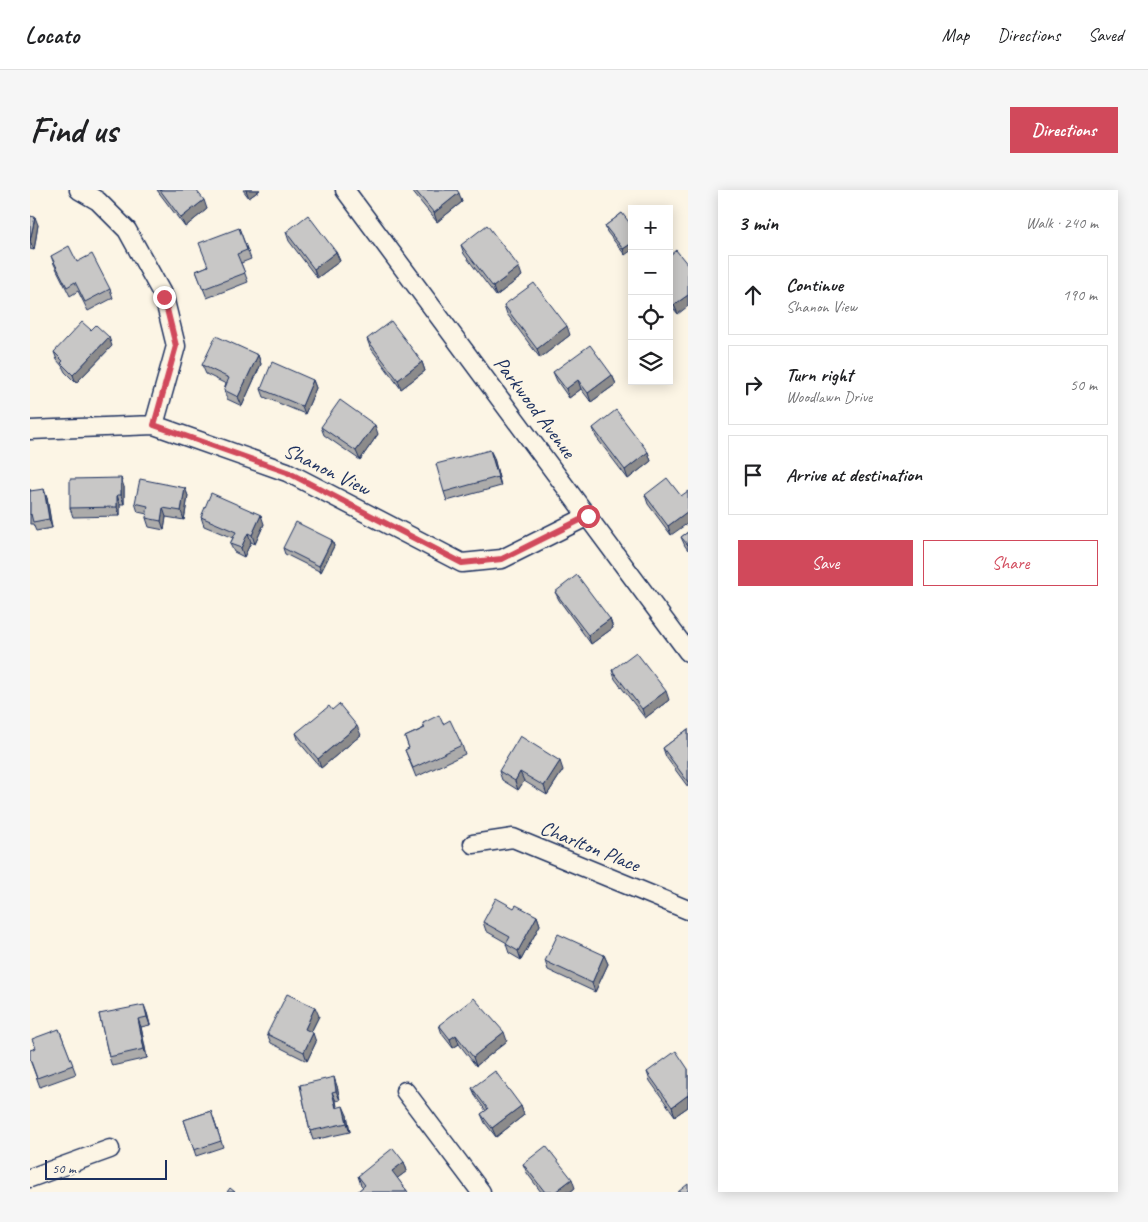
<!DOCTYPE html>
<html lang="en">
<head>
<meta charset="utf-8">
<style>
	:root { --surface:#fff; --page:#f6f6f6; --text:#202124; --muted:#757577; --line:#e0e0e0; --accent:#d1495b }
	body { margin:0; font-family:Caveat,sans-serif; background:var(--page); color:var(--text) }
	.controls { position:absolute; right:15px; top:15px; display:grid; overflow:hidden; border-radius:0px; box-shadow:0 2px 12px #0003 }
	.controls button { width:45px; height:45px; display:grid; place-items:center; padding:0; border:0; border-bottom:1px solid var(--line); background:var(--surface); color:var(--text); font:25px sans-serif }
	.scale { position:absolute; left:15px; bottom:12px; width:122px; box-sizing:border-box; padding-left:5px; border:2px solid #1b2f5e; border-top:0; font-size:14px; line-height:18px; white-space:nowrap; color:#1b2f5e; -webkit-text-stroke:4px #fcf5e5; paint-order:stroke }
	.stop { position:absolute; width:15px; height:15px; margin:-11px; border:4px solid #d1495b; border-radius:50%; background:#fff }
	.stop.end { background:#d1495b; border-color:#fff; box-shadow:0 1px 5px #0008 }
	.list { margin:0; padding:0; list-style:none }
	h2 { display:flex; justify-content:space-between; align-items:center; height:65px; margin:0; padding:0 20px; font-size:21px }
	h2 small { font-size:16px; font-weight:400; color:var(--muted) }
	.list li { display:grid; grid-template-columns:32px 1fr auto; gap:15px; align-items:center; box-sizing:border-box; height:80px; margin:0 10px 10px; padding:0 10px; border:1px solid var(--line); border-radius:0px }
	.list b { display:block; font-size:19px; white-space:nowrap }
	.list p { margin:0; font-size:16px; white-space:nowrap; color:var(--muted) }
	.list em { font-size:16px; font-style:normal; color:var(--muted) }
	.actions { display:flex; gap:10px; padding:15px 20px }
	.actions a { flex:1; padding:11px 0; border:1px solid var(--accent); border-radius:0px; text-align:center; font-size:18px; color:var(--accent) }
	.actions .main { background:var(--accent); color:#fff }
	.icon { flex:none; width:28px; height:28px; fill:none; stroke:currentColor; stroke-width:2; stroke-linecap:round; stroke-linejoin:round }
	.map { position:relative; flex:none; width:658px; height:1002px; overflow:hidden; border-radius:0px }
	header { display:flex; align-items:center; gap:30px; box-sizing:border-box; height:70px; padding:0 25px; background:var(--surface); border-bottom:1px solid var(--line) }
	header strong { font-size:24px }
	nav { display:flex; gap:28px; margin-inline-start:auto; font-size:18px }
	.intro { display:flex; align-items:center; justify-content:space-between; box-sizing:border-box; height:120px; padding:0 30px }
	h1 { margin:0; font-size:35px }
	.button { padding:12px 22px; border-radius:0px; background:var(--accent); color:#fff; font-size:18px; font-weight:700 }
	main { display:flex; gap:30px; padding:0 30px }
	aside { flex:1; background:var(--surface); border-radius:0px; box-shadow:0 2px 12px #0003 }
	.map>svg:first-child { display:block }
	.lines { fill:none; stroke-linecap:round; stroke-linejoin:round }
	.minor-casing { stroke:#1b2f5e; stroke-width:21 }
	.minor { stroke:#fcf5e5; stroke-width:18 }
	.wall { fill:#acabaa; stroke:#1b2f5e }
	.shaded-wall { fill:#8c8b8b; stroke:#1b2f5e }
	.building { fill:#c8c7c6; stroke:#1b2f5e }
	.route { stroke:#d1495b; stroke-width:6 }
	.labels { text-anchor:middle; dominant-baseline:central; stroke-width:4; stroke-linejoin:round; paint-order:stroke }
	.street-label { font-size:21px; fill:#1b2f5e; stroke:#fcf5e5 }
</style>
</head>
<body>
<header>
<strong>Locato</strong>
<nav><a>Map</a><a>Directions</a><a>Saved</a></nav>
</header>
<div class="intro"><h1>Find us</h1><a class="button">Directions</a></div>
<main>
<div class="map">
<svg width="658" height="1002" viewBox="0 0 658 1002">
	<rect width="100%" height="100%" fill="#fcf5e5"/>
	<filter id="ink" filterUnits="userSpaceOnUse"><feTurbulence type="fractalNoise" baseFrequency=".02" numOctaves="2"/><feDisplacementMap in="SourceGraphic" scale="10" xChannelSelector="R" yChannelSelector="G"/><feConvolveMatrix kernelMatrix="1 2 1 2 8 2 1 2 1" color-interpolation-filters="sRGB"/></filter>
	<g filter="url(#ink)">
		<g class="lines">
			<g class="minor-casing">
				<path id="minor" d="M49,0l19,11 29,29 37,67 12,49 -22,79
					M315,0l343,462
					M0,240l124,-5 133,47 175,91 40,-4 86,-43
					M443,654l40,-6 175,72
					M375,901l76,101
					M0,988l80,-29"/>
			</g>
			<use href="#minor" class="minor"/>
		</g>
		<path class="wall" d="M127,0h39l11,19 -22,18z
			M213,0h17l-11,8z
			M381,0h46l5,12 -25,20z
			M592,23l3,42 -18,-23 -2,-6z
			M0,26l8,9 -4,25 -4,-1z
			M209,38l12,31 -10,4 7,19 -41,16 -11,-27 12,-5z
			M256,42l50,20 4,9 -23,17 -28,-37z
			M431,55l61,31 -26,20 -32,-42z
			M21,66l26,6 33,27 3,9 -25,13 -10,-20 -8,5 -16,-32z
			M639,66l9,58 -9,-11z
			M474,115l66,30 -30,23 -33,-44z
			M61,140l21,16 -36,37 -11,-11 -3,-6 -5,-6 -3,-8z
			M337,149l55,23 3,9 -24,18 -31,-42z
			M228,165l3,9 -19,42 -15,-7 -3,-9 2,-6 -20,-10 -4,-9z
			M523,182l59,3 4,9 -25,18 -10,-13 -12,9 -12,-17z
			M283,190l3,8 -11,26 -41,-17 -3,-8z
			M291,237l57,7 -18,26 -36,-25z
			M563,238l55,24 3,9 -23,18 -32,-42z
			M460,260l4,8 7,28 -54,15 -3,-9z
			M94,297v17h-4v12l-47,1 -3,-9z
			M155,298l3,8 -4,24 -18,-3 -2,13 -15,-3 -3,-9 1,-4 -9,-2 -3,-9z
			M0,299v2l17,7 5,30 -16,3 -3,-7h-3z
			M615,305l36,1 -10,39 -23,-31z
			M171,327l63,7 -9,20 -4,-2 -7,15 -10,-5 -4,-8 3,-6 -29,-12z
			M658,342v18l-3,-4 -4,-9z
			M302,350l2,6 -13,26 -36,-18 -2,-6z
			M525,402l55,27 3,9 -22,16 -32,-44z
			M582,480l57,30 -24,18 -30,-39z
			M302,520l29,25 -40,33 -22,-26 -3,-9z
			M393,533l20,1 19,21 3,9 -49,23 -11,-27 4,-2 -4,-11 19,-9z
			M658,539v58l-22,-30 -3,-9z
			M533,580l-16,25 -23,-14 -6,9 -16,-10 -3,-9z
			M484,718l23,8 3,9 -19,35 -12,-7 -3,-9 1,-1 -21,-12 -3,-9z
			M574,765l4,9 -13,28 -47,-22 -3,-9z
			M117,823l3,12 -9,2 6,31 -35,8 -3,-9 -10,-43z
			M289,826l-8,16 5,10 -9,19 -36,-18 -4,-9z
			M409,835l68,16 -31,25 -17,-22 -6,4 -11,-14z
			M29,839l17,45 -36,13 -10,-27 6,-12z
			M658,879v38l-13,9 -25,-35 -3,-9z
			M270,895l37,1 3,14 -4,1 1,7 10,7 3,17 -37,8 -3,-9z
			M442,898l49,18 3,9 -28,22 -11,-14 -4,-9 5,-3 -10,-14z
			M181,921l12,36 -27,9 -12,-36z
			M374,972l3,9 -10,7 11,14h-51l6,-5 -2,-2 -3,-9z
			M493,974l52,24 -5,4h-29l-14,-19z"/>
		<path class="shaded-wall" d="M216,0h14l-11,8z
			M429,3l3,9 -25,20 -3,-9z
			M174,10l3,9 -22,18 -4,-9z
			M5,27l3,8 -4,25 -4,-9z
			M602,53v7l-7,5 -2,-6z
			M306,62l4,9 -23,17 -3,-9z
			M489,77l3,9 -26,20 -3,-9z
			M658,105v11l-10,8 -4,-9z
			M537,136l3,9 -30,23 -3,-9z
			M79,147l3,9 -36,37 -3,-8z
			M228,165l3,9 -19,42 -4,-9z
			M392,172l3,9 -24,18 -3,-9z
			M582,185l4,9 -25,18 -3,-9z
			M283,190l3,8 -11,26 -3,-8z
			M548,190l3,9 -12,9 -3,-9z
			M345,235l3,9 -18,26 -4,-9z
			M460,260l4,8 7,28 -3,-9z
			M618,262l3,9 -23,18 -3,-9z
			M91,288l3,9v17l-3,-9z
			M155,298l3,8 -4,24 -3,-9z
			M14,299l3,9 5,30 -3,-9z
			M87,305l3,9v12l-3,-9z
			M133,318l3,9 -2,13 -3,-9z
			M658,321v12l-17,12 -3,-9z
			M231,325l3,9 -9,20 -3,-9z
			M218,343l3,9 -7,15 -3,-9z
			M302,350l2,6 -13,26 -2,-6z
			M580,429l3,9 -22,16 -3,-9z
			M636,501l3,9 -24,18 -3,-9z
			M327,536l4,9 -40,33 -3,-9z
			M530,571l3,9 -16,25 -3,-9z
			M490,582l4,9 -6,9 -3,-9z
			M507,726l3,9 -19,35 -3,-9z
			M574,765l4,9 -13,28 -3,-9z
			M114,815l3,8 3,12 -3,-8z
			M285,817l4,9 -11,22 -3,-9z
			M108,829l3,8 6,31 -3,-9z
			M474,842l3,9 -31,25 -3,-9z
			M283,843l3,9 -9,19 -3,-9z
			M426,845l3,9 -6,4 -3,-9z
			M304,887l3,9 3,14 -4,-9z
			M302,902l4,9 3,16 -3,-9z
			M658,905v12l-13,9 -3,-9z
			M313,916l4,9 3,17 -3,-9z
			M491,916l3,9 -28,22 -4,-9z
			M374,972l3,9 -12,9 -3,-9z
			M542,989l3,9 -5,4h-15z"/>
		<path class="building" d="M130,0h36l8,10 -23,18z
			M385,0h42l2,3 -25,20z
			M592,23l10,13v17l-9,6 -18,-23z
			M278,25l28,37 -22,17 -28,-37z
			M0,26l5,1 -5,24z
			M457,35l32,42 -26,20 -32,-42z
			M209,38l8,22 -10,4 8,19 -42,16 -7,-18 12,-5 -9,-23z
			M39,56l8,16 15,-8 18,35 -25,13 -10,-20 -8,5 -16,-31z
			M646,60l12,15v30l-14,10 -5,-7v-42z
			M504,93l33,43 -30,23 -33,-44z
			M361,131l31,41 -24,18 -31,-41z
			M52,132l9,8 5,-5 13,12 -36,38 -12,-12 2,-2 -9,-9z
			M186,146l42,19 -20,42 -14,-7 5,-12 -27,-13z
			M560,155l22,30 -24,18 -10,-13 -12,9 -13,-17z
			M242,172l41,18 -11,26 -41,-17z
			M310,210l35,25 -19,26 -35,-24z
			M586,220l32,42 -23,18 -32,-42z
			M460,260l8,27 -54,15 -8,-28z
			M91,288v17h-4v12l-47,1v-29z
			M637,288l14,18 7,-5v20l-20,15 -23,-31z
			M110,289l45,9 -4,23 -18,-3 -2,13 -15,-3 2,-12 -13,-3z
			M14,299l5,30 -16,3 -2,-8 -1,1v-24z
			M181,303l50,22 -9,20 -4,-2 -7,15 -11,-4 6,-12 -35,-15z
			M266,332l36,18 -13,26 -36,-18z
			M658,342v13l-7,-8z
			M547,385l33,44 -22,16 -33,-43z
			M606,462l30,39 -24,18 -30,-39z
			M309,514l18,22 -39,33 -22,-26 33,-27 3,4z
			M409,525l4,9 7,-4 12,25 -49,23 -8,-18 4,-2 -4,-11 20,-9 -2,-5z
			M658,539v53l-25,-34z
			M490,546l40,25 -16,25 -24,-14 -5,9 -16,-10z
			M466,708l18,10 2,-3 21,11 -19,35 -12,-7 4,-7 -27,-15z
			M528,744l46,21 -12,28 -47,-22z
			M257,804l28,13 -10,22 8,4 -9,19 -37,-18z
			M444,808l30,34 -31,25 -17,-22 -6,4 -11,-14z
			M114,815l3,12 -9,2 6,30 -35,8 -10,-43z
			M29,839l14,36 -36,13 -7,-19v-9l6,-2 -4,-9z
			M646,861l12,18v26l-16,12 -25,-35z
			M465,881l26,35 -29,22 -11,-14 7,-5 -16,-21z
			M304,887l2,14 -4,1 4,16 7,-2 4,17 -37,8 -10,-46z
			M181,921l10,30 -27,9 -10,-30z
			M516,956l26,33 -17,13h-10l-22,-28z
			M363,958l11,14 -12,9 15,20 -1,1h-49l8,-7 -7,-9z
			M658,994v8h-10z
			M200,998l5,4h-8z"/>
	</g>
	<g class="lines" filter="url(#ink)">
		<path class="route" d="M134,107l12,49 -22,79 133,47 175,91 40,-4 86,-43"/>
	</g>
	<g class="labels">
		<g class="street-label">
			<text transform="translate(505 217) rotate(53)">Parkwood Avenue</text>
			<text transform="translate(297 279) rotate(26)">Shanon View</text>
			<text transform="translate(560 656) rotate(22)">Charlton Place</text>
		</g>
	</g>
</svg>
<div class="controls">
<button>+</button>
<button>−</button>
<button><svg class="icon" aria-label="locate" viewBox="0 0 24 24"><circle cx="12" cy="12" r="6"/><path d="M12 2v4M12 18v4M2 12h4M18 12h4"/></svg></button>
<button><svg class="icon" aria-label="layers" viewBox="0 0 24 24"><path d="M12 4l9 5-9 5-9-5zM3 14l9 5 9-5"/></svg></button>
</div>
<div class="scale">50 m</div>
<div class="stop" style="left:558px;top:326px"></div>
<div class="stop end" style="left:134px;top:107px"></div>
</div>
<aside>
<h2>3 min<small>Walk · 240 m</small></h2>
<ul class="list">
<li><svg class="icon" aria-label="ahead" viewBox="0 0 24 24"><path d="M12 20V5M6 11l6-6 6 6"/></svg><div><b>Continue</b><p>Shanon View</p></div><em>190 m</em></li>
<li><svg class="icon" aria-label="right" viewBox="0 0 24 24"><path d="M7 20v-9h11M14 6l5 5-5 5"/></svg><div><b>Turn right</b><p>Woodlawn Drive</p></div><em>50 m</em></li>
<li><svg class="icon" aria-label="arrive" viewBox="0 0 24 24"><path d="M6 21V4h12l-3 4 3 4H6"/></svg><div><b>Arrive at destination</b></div></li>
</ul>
<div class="actions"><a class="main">Save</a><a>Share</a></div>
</aside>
</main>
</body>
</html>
